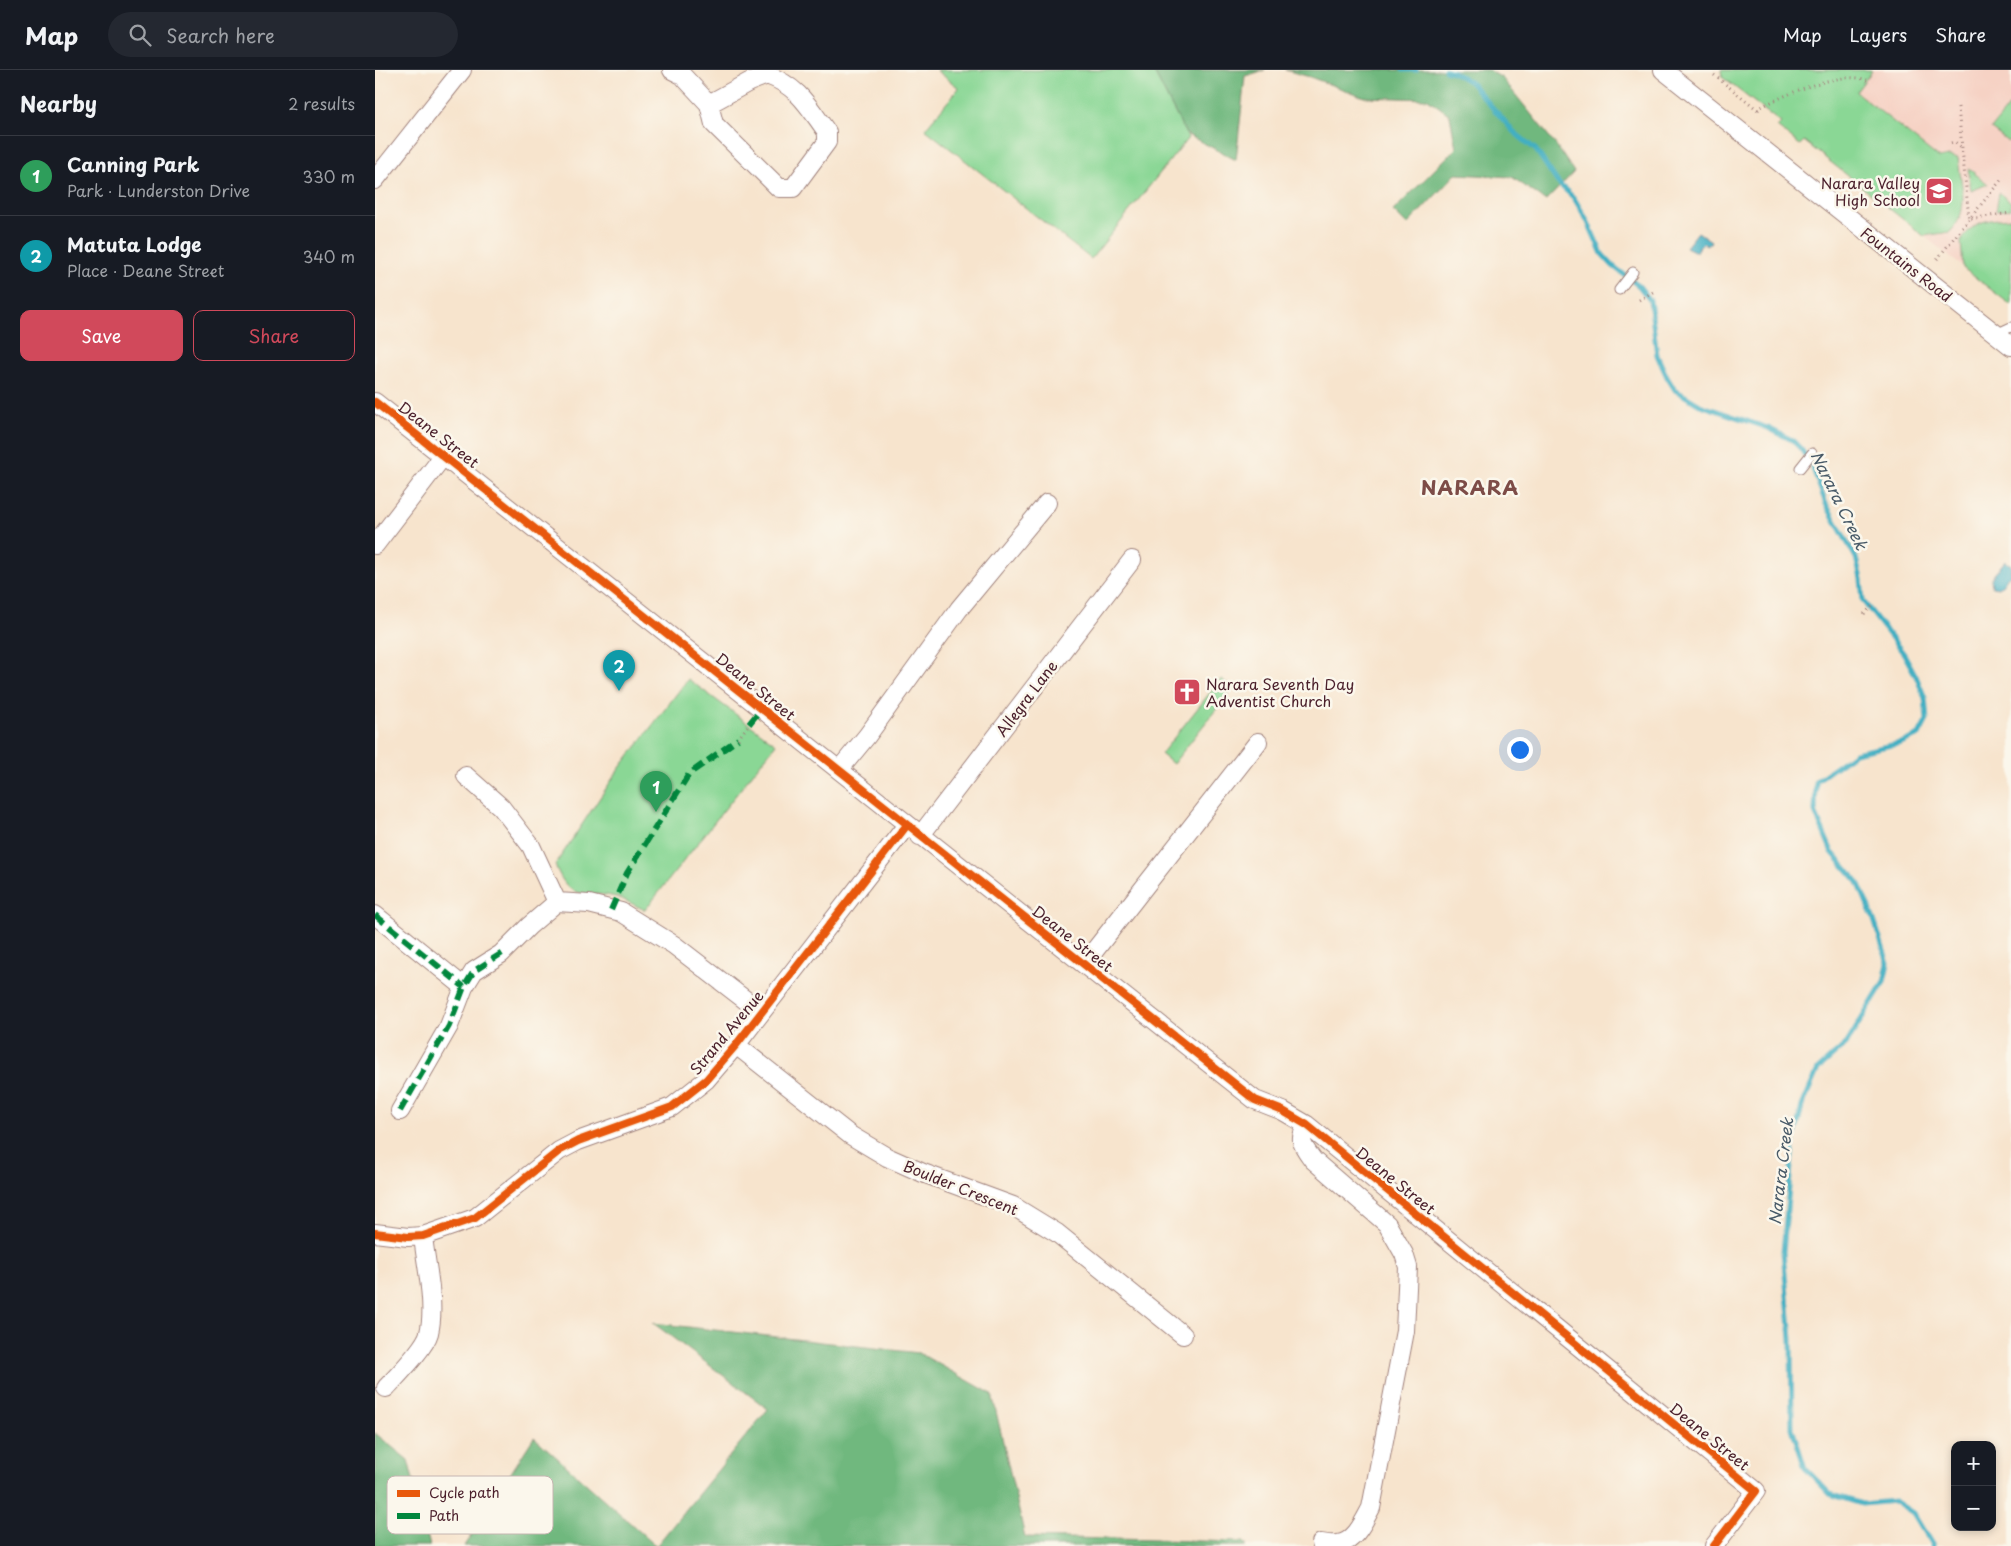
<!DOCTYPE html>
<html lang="en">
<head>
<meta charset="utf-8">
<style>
	:root { --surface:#171b24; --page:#242831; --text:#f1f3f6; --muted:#9ea1a6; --line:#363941; --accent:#d1495b }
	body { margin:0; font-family:"Playpen Sans",sans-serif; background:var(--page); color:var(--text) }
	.controls { position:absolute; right:15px; bottom:15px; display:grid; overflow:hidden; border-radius:10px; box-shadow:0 2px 8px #0003 }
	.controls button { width:45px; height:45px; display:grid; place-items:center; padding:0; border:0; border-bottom:1px solid var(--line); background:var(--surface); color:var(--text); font:25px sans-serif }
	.you { position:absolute; left:1144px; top:679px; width:18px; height:18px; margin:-12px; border:4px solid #fff; border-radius:50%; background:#1a73e8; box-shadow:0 0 0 8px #1a73e833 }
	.badge { display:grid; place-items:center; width:32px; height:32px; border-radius:50%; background:var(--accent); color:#fff; font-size:16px; font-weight:700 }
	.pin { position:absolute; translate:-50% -41px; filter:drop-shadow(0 1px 2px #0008) }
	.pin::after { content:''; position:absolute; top:26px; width:18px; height:15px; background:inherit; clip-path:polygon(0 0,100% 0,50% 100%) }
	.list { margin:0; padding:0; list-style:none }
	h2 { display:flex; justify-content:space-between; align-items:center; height:65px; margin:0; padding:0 20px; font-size:21px }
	h2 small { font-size:16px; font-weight:400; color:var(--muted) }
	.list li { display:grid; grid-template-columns:32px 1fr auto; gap:15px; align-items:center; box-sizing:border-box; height:80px; padding:0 20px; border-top:1px solid var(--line) }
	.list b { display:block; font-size:19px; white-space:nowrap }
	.list p { margin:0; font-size:16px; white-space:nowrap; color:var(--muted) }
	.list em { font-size:16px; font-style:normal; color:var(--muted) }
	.actions { display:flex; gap:10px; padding:15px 20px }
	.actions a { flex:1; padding:11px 0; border:1px solid var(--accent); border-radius:10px; text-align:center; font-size:18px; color:var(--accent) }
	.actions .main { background:var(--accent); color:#fff }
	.icon { flex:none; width:28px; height:28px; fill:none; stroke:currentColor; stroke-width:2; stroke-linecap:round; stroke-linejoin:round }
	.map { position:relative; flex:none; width:1636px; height:1476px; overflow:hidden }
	header { display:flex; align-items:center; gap:30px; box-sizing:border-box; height:70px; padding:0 25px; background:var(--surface); border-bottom:1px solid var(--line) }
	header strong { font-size:24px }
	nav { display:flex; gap:28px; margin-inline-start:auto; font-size:18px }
	.search { width:350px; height:45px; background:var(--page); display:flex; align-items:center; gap:12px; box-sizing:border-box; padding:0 18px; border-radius:28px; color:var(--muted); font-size:19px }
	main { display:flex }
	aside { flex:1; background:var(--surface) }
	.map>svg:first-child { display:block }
	.built { fill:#f6d2c4 }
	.green { fill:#8ad795; stroke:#6a7b60 }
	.forest { fill:#6fb87e; stroke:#5c6c54 }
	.water { fill:#43afc2; stroke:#466776 }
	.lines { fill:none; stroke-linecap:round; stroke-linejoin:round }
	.stream { stroke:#43afc2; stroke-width:5 }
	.service-casing { stroke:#a0827c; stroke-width:11 }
	.minor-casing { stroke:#a0827c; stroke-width:20 }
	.path { stroke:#a0827c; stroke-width:3; stroke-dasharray:1 4; stroke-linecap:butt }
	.service { stroke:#fff; stroke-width:9 }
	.minor { stroke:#fff; stroke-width:18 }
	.quiet { stroke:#00873e; stroke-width:6; stroke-dasharray:12 6; stroke-linecap:butt }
	.cycleway-casing { stroke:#fbf7ec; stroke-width:11 }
	.cycleway { stroke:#e8590c; stroke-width:8 }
	.labels { text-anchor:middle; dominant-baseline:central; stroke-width:5; stroke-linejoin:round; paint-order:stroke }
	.poi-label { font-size:15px; fill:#4a1f2b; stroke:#fbf7ec; text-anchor:end }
	.street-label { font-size:15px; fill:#4a1f2b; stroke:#fbf7ec }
	.water-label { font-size:16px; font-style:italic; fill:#475967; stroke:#fbf7ec }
	.district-label { font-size:20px; font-weight:bold; letter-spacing:1px; fill:#7d4c47; stroke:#fbf7ec }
	.key { fill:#fbf7ec; stroke:#c6b6b2; stroke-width:1 }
	.key-label { font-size:14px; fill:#4a1f2b }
</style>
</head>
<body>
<header>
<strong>Map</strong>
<div class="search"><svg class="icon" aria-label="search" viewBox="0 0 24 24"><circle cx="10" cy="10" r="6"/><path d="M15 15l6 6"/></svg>Search here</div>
<nav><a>Map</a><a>Layers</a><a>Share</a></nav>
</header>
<main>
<aside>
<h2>Nearby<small>2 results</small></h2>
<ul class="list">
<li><span class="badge" style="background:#2e9e5b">1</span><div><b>Canning Park</b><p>Park · Lunderston Drive</p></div><em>330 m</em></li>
<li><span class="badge" style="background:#0f9aa8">2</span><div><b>Matuta Lodge</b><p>Place · Deane Street</p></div><em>340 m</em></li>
</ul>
<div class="actions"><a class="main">Save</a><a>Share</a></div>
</aside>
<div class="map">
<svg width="1636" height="1476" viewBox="0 0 1636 1476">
	<rect width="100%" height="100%" fill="#fbf7ec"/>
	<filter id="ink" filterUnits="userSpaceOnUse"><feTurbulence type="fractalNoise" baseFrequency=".02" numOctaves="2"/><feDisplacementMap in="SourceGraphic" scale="10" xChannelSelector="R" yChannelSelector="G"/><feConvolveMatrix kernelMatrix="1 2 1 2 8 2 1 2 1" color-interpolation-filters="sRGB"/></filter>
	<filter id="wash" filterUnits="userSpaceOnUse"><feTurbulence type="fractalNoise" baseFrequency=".0096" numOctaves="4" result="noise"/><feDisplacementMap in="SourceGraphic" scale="20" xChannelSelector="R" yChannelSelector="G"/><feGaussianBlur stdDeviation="1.12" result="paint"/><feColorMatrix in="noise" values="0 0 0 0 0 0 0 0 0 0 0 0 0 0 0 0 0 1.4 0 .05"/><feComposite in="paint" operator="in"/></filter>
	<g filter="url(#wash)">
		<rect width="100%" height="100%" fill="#f7e4cd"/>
		<path class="built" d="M1346,0h290v235l-207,-164 -4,4 -23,-18 4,-4 -59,-46z"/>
		<path class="green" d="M561,0h217l35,68 -97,121 -166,-130 34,-41z
			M1346,0h149l2,1 -16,21 83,66 10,-2 9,2c3,29 13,52 -8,74l-26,4 -120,-95 -4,4 -23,-18 4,-4 -59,-46z
			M1636,34v36l-3,2 -17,-13z
			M1593,98l20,16 -17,7z
			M1624,123l12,9v7l-15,2z
			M1636,148v87l-48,-37 -2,-27c14,-22 27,-21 50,-23z
			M313,609l88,65 -131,166c-9,-4 -19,-10 -29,-13 -33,-8 -45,7 -61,-32l64,-96z
			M846,609l12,9 -60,76 -12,-10z"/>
		<path class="forest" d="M778,0h112l-20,6 -9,84 -50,-26z
			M910,0h204l13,8 54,67 18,27 -28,29 -34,-24 -56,-3 -49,51 -14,-14 63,-63 -6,-33 -22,-16 -64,-2 -54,-20z
			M278,1253l266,30 73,41 33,143 219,5 3,4h-783l70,-109 122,109 112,-137z
			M0,1363l33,27 22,86h-55z"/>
		<path class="water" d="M1323,162l13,9 -3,5 -5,-3 -7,9 -10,-5z
			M1630,491l6,4v9c-6,4 -7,11 -13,14l-6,-1 -1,-9z"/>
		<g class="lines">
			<path class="stream" d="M1028,0h13
				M1070,0l8,2 17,10 44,50 22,18 22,33 16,15 13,22 15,34 11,12 26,20 11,14 7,55 10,22 8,13 25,15 68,23 24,12 9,9 11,17 14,38 30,54 5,21 2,22 41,53 12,22 9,22 2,22 -8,15 -18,8 -46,10 -39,28 -1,31 17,40 26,30 16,38 14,43 -4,19 -37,61 -29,26 -16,37 -9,38 -10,108 8,87 1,89 13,40 25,26 32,10 33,-3 18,12 20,33"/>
		</g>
	</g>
	<g filter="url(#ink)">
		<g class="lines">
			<g class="service-casing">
				<path id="service" d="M1244,220l14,-18
					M1621,264l15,-7
					M1425,398l12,-15"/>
			</g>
			<g class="minor-casing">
				<path id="minor" d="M297,0l10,5 27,29 5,20 65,64h14l34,-46v-10c-19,-26 -28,-45 -60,-57l-18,7 -40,22
					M1288,0l348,276
					M0,110l87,-110
					M0,332l880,698 28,11 24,14 449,366 -42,55
					M0,475l69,-90
					M464,700l28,-34 92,-127 88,-106
					M91,706l35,31 30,39 26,56
					M545,766l212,-276
					M0,845l89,72
					M709,894l174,-222
					M361,975l114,90 37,22 36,16 90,33 44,27 126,102
					M25,1041l49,-85 15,-39 10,-16 27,-17 28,-28 28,-24 32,2 32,8 53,33 87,67
					M932,1055c-10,16 -4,21 6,35l74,64 17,30 4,13 -3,64 -34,177c-7,13 -16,34 -33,36 -5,1 -11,0 -17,-1
					M0,1163l33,4 15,-1 52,-18 84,-67 19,-10 94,-34 34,-27 30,-35 171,-220
					M11,1318c11,-12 39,-40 43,-55 7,-29 -3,-67 -6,-97"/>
			</g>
			<path class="path" d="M1339,5l44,35 -1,3
				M1583,37l11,112 42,-6
				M1383,40l3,-3c27,-13 77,-37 106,-27
				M1576,73l4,-1 7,6
				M1562,189l64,-79
				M1264,230l14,-8
				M1489,544l11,-10
				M363,669l11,-15"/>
			<use href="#service" class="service"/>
			<use href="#minor" class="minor"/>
			<path class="quiet" d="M374,654l13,-16
				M236,840l16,-37 62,-99 49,-35
				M0,845l89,72
				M25,1041l49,-85 15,-39 10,-16 33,-21"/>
			<g class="cycleway-casing">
				<path id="cycleway" d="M0,332l880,698 28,11 24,14 449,366 -42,55
					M0,1163l33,4 15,-1 52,-18 84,-67 19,-10 94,-34 34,-27 30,-35 171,-220"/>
			</g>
			<use href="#cycleway" class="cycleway"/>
		</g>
	</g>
	<defs>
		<g id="school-square" transform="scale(1.4375)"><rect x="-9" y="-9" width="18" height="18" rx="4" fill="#d1495b" stroke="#fbf7ec"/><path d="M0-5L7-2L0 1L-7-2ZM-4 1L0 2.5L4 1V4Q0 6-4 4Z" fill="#fff"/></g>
		<g id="church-square" transform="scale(1.4375)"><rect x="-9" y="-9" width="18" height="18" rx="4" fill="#d1495b" stroke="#fbf7ec"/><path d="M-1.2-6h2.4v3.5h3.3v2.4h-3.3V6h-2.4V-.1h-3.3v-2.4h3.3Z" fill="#fff"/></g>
	</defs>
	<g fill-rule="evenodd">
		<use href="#school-square" x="1564" y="121"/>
		<use href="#church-square" x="812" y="622"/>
	</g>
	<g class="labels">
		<g class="poi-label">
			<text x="1545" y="112">Narara Valley<tspan x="1545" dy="17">High School</tspan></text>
			<text x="831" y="613" text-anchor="start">Narara Seventh Day<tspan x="831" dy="17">Adventist Church</tspan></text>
		</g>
		<g class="street-label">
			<text transform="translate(1532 194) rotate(38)">Fountains Road</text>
			<text transform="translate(64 364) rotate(38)">Deane Street</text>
			<text transform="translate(381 616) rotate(39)">Deane Street</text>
			<text transform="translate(651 628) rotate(-53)">Allegra Lane</text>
			<text transform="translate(698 868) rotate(38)">Deane Street</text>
			<text transform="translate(351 962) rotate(-50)">Strand Avenue</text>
			<text transform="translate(1021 1110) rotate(39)">Deane Street</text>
			<text transform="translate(586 1117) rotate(22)">Boulder Crescent</text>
			<text transform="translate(1335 1366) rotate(39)">Deane Street</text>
		</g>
		<g class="water-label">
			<text transform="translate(1465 430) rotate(64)">Narara Creek</text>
			<text transform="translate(1405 1101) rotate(-83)">Narara Creek</text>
		</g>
		<g class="district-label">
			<text x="1095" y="417">NARARA</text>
		</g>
	</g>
	<rect x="12" y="1406" width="166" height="58" rx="8" class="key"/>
	<rect x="22" y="1420" width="23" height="7" fill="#e8590c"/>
	<rect x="22" y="1443" width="23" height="6" fill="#00873e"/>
	<g class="key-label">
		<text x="54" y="1428">Cycle path</text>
		<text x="54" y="1451">Path</text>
	</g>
</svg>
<div class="controls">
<button>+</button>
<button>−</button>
</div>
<div class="you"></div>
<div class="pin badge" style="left:281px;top:742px;background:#2e9e5b">1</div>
<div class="pin badge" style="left:244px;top:621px;background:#0f9aa8">2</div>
</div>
</main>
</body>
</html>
